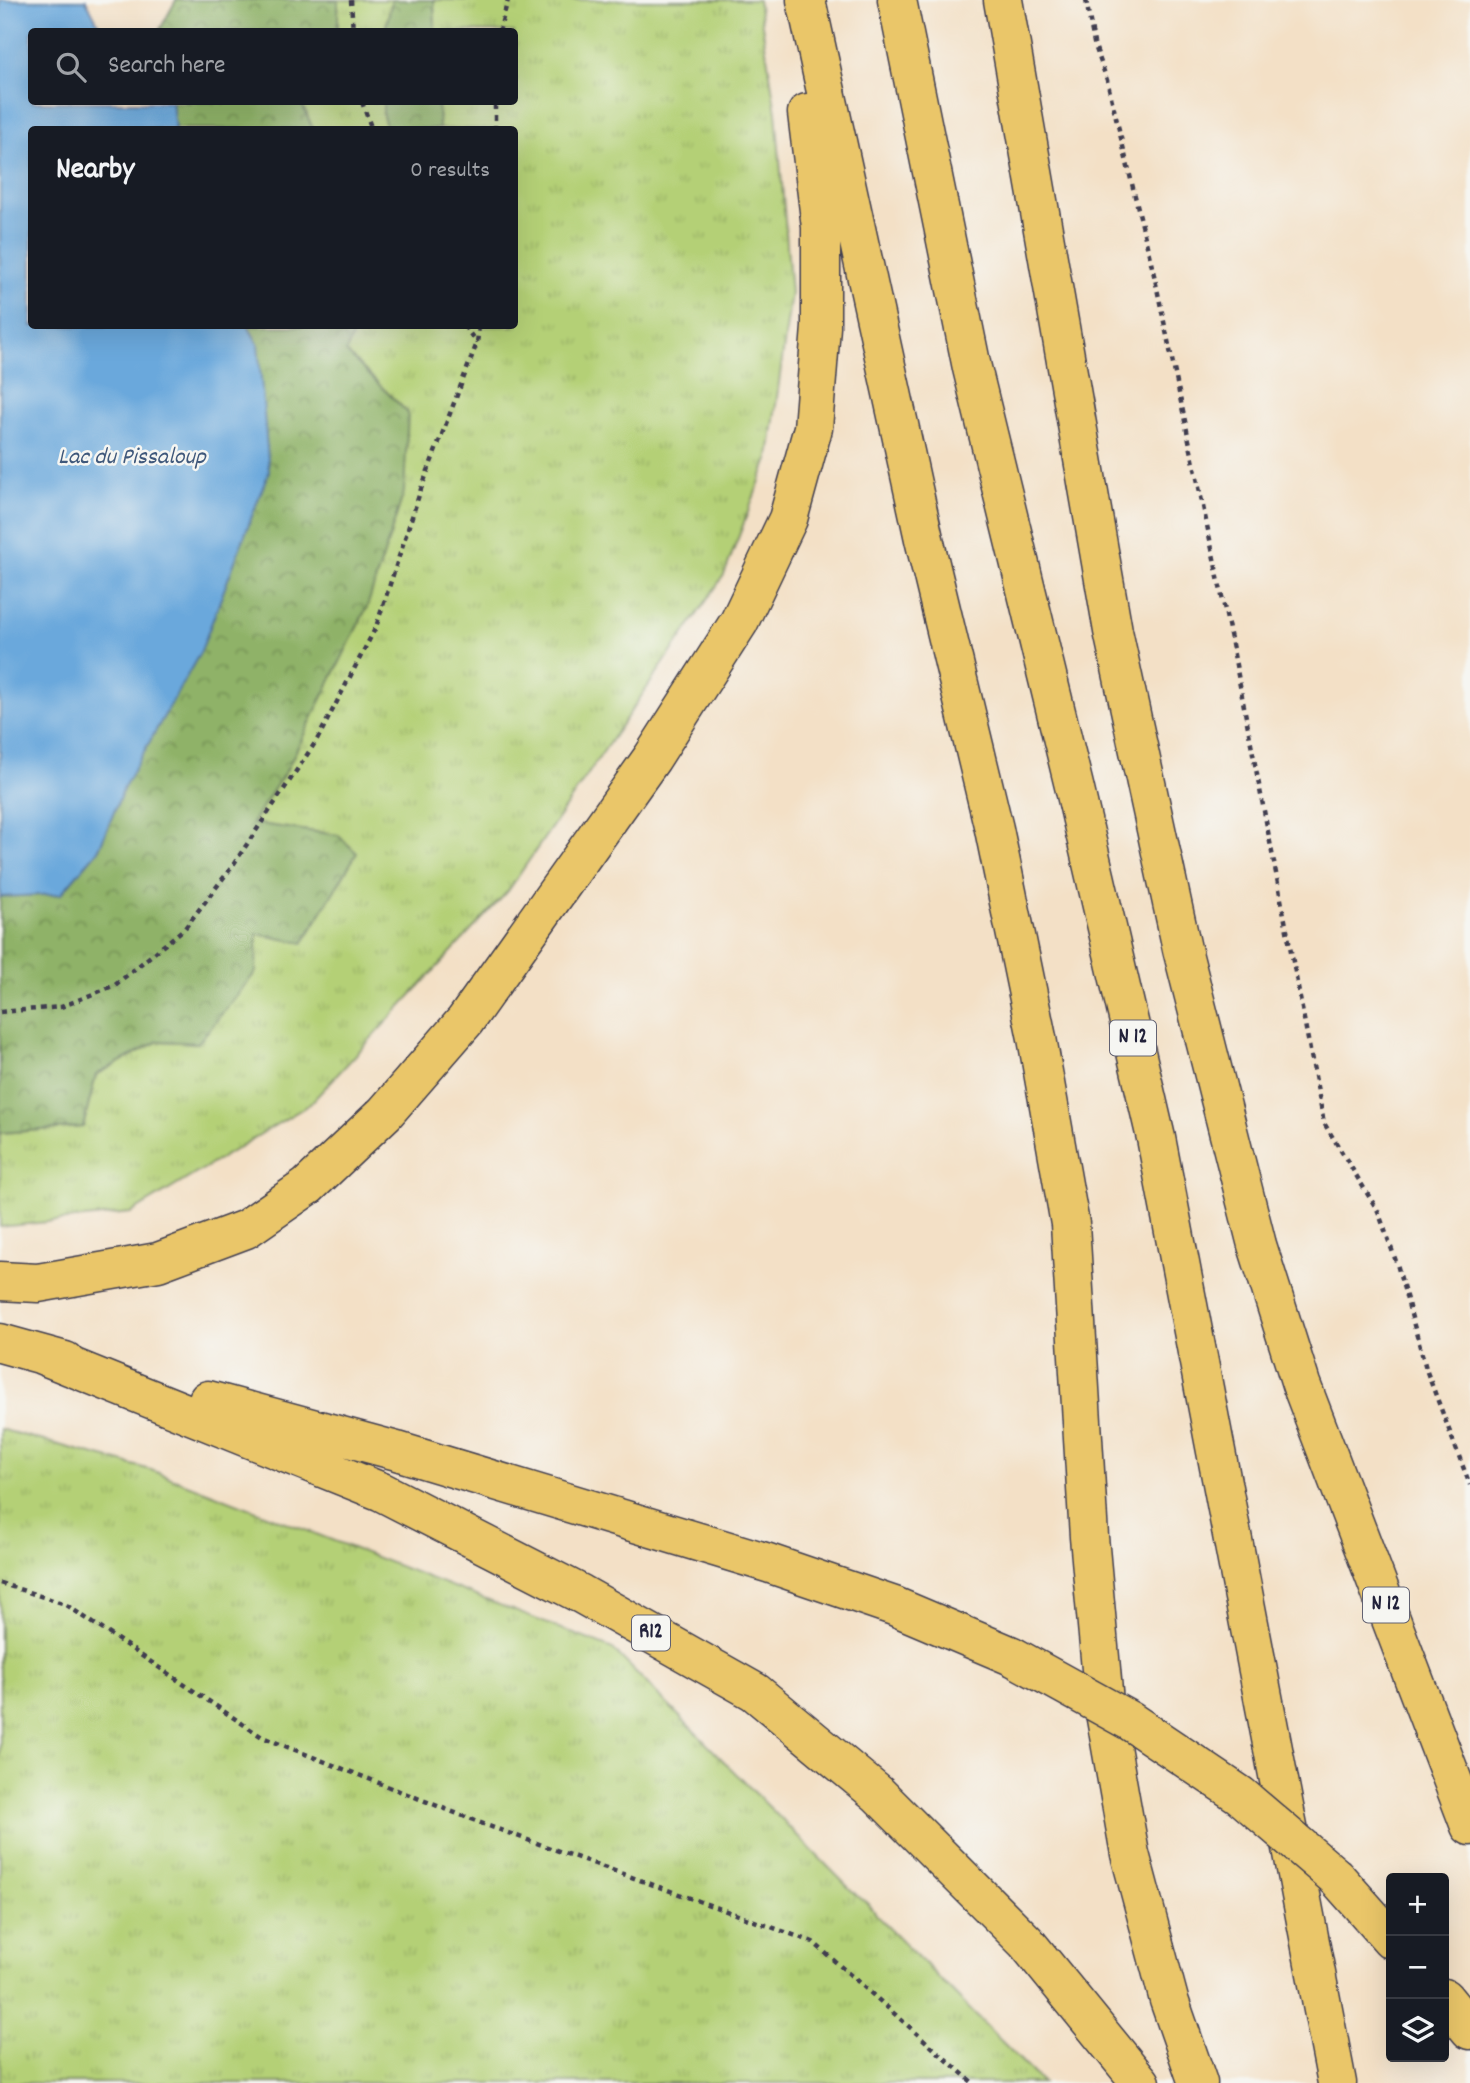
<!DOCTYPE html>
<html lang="en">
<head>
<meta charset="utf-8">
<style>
	:root { --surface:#171b24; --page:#20242c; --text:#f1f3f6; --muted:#9ea1a6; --line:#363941 }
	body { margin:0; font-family:Dekko,sans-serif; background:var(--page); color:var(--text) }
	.controls { position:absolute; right:21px; bottom:21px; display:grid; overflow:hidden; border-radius:7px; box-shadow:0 7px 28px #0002 }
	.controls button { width:63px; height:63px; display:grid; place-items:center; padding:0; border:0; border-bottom:2px solid var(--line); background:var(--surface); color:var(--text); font:35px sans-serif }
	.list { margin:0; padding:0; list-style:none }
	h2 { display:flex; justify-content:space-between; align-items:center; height:91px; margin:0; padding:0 28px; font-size:30px }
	h2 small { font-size:23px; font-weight:400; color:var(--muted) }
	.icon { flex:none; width:38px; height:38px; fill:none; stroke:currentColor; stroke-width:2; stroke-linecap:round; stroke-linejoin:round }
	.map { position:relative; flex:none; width:1470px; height:2083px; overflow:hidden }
	.search { position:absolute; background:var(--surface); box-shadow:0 7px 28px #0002; left:28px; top:28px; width:490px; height:77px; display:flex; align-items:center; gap:18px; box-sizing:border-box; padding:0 24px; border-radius:7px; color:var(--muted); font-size:26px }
	.panel { position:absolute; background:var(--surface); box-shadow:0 7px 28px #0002; left:28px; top:126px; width:490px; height:203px; border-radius:7px }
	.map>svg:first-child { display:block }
	.grass { fill:url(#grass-tufts); stroke:#6b7958; stroke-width:2 }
	.forest { fill:url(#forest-crowns); stroke:#586a51; stroke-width:2 }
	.water { fill:#6aa8dc; stroke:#46658c; stroke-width:2 }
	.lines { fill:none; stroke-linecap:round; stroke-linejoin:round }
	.highway-casing { stroke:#413e50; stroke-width:41 }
	.path { stroke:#413e50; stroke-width:4.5; stroke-dasharray:5 5; stroke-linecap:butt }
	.highway { stroke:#eac669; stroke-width:38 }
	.highway-bridge-casing { stroke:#413e50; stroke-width:41; stroke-linecap:butt }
	.highway-bridge { stroke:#eac669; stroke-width:38 }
	.labels { text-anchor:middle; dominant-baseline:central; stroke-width:5; stroke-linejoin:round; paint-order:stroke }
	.shield { fill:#f6f6f2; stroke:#626272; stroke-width:2 }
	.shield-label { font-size:21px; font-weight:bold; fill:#22223b }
	.water-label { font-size:24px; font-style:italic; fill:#3f587b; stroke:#f6f6f2 }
</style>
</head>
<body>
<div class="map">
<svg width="1470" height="2083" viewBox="0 0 1470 2083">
	<defs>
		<pattern id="grass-tufts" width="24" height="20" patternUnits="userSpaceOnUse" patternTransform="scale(1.75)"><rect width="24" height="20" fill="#b4d076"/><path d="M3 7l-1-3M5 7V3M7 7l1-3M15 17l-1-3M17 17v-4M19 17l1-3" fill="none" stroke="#9ab267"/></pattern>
		<pattern id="forest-crowns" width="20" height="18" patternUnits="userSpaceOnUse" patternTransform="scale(1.75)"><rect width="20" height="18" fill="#8fb267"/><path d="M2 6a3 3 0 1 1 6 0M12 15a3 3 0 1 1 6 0" fill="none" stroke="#749056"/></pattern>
	</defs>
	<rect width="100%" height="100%" fill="#f6f6f2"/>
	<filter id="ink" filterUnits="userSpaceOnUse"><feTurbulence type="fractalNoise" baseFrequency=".0143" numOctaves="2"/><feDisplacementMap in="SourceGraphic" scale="14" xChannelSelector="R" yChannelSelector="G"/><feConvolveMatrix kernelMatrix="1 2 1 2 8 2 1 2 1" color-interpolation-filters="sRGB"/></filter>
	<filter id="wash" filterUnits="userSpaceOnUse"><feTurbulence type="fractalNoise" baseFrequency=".00686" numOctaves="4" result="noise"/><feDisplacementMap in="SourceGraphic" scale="28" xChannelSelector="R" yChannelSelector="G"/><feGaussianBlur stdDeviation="1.57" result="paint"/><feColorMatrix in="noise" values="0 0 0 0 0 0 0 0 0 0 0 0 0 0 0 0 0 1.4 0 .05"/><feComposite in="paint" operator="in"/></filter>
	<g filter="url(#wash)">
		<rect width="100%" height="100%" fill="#f3e0c6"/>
		<path class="grass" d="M338,0h54l-7,31h-47z
			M434,0h324l18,112 15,181 -22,164 -45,118 -216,316 -198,213 -179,109 -131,14v-94l83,-6 13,-52 62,-34 40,2 59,-109 81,-99 -87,-12 36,-54 80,-162 41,-194 -62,-61 10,-26h158v-196l-75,-1 -1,-27h76v-70l-79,-1z
			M301,102h82v14l4,13h-74z
			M0,1429l151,41 462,179 246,249 9,5 11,15 164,165h-1043z"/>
		<path class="forest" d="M176,0h162v31h-179z
			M392,0h42l1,31h-50z
			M172,102h129l12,27h-138z
			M383,102h55l1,27h-52l-4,-13z
			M248,326h108l-10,26 62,61 -4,79 -37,115 -80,162 -35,54 86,12 19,18 -54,90 -46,-9 -1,38 -58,71 -40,-2 -62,34 -13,52 -83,6v-236l61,-3 38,-45 25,-62 134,-443z"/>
		<path class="water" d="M0,0h86l16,31 -70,1v70h140l3,27 -143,1v196h216l10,18 11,127 -68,180 -77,136 -25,62 -38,45 -61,3z"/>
	</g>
	<g filter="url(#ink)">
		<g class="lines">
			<g class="highway-casing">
				<path id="highway" d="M806,0l118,539 70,290 43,209 33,186 19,313 16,176 25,141 39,146 29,83
					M897,0l75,368 103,422 81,348 181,945
					M1003,0l110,631 69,318 75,296 44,139 169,442
					M0,1281l38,2 120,-21 88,-33 62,-43 77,-73 80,-92 187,-263 87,-136 49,-103 25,-91 8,-101v-100l-14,-114
					M0,1343l65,18
					M42,1355l340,137 199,102 174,98 123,102 148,148 115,141
					M208,1400l189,51 371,112 126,43 118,50
					M1336,1877l55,62
					M1444,1998l26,32"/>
			</g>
			<path class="path" d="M351,0l2,32
				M1086,0l8,43 13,37 48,199 76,360 93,484 54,88 19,53 30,108 43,113
				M499,32l9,-32
				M362,102l10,28
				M495,130v-28
				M464,326l13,17
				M0,1012l61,-5 54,-22 70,-57 46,-60 86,-128 59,-113 45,-138 56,-146 2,-17
				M0,1583l65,21 197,133 224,88 327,117 160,141"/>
			<use href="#highway" class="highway"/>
			<g class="highway-bridge-casing">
				<path id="highway-bridge" d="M1012,1656l118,65 110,74 96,82"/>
			</g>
			<use href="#highway-bridge" class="highway-bridge"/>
		</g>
	</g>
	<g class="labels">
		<g class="shield">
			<rect x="1110" y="1020.5" width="46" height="35" rx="5"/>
			<rect x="1363" y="1587.5" width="46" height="35" rx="5"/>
			<rect x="632" y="1615.5" width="38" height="35" rx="5"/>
		</g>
		<g class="shield-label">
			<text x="1133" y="1038">N 12</text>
			<text x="1386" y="1605">N 12</text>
			<text x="651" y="1633">R12</text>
		</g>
		<g class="water-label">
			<text x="132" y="458">Lac du Pissaloup</text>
		</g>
	</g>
</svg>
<div class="controls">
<button>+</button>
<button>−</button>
<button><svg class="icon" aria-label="layers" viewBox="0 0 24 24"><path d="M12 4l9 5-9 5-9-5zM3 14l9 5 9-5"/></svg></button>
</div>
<div class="search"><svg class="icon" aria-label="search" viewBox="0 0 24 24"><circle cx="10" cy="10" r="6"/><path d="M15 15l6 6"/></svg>Search here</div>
<section class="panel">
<h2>Nearby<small>0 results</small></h2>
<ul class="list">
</ul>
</section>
</div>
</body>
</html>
